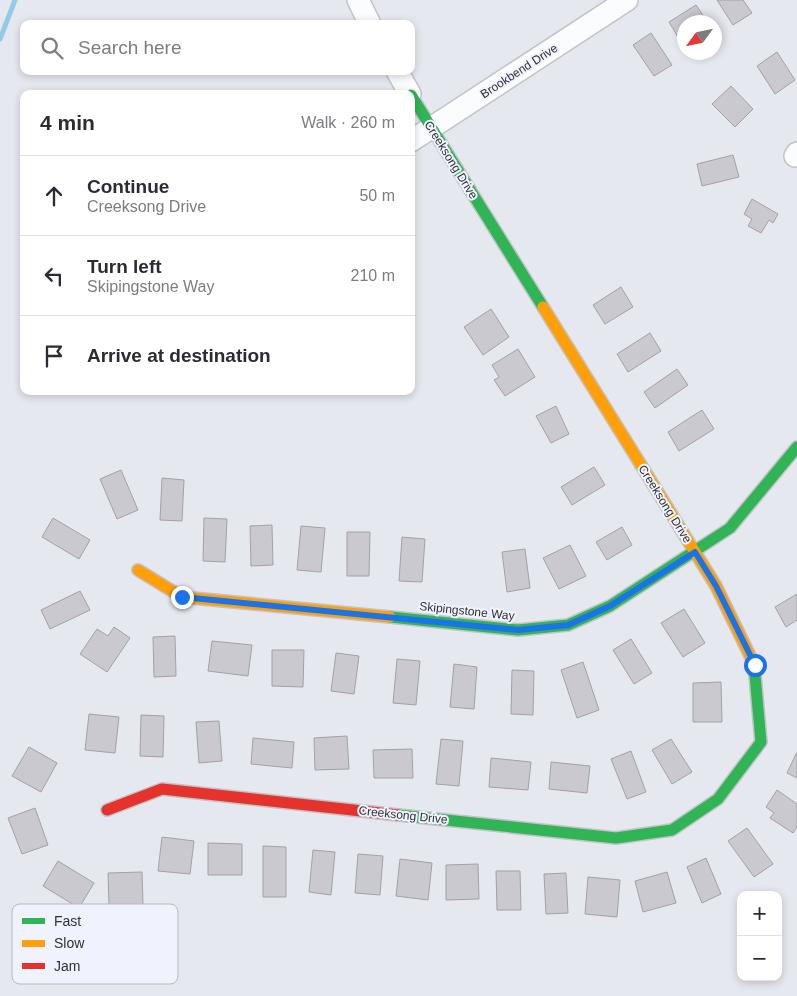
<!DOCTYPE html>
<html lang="en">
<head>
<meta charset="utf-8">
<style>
	:root { --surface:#fff; --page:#f2f2f3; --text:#2b2b33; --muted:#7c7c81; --line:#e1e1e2 }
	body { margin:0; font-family:Arial,sans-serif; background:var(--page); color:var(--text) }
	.controls { position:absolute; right:15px; bottom:15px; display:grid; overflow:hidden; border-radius:10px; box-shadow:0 2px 8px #0003 }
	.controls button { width:45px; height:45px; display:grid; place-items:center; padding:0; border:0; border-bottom:1px solid var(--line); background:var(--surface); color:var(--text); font:25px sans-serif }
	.compass { position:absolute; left:677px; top:15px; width:45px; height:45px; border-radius:50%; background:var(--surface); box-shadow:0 2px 8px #0003; rotate:237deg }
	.stop { position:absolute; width:15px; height:15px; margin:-11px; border:4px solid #1a73e8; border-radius:50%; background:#fff }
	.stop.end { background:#1a73e8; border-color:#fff; box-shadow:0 1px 5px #0008 }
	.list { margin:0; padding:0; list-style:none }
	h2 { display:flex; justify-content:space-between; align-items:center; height:65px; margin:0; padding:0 20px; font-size:21px }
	h2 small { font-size:16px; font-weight:400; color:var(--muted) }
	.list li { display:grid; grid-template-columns:32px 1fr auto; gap:15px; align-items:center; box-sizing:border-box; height:80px; padding:0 20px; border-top:1px solid var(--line) }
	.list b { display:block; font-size:19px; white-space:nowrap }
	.list p { margin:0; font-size:16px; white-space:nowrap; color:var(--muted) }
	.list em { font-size:16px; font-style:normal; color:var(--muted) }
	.icon { flex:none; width:28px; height:28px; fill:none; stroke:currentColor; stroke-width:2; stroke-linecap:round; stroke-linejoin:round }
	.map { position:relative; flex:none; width:797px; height:996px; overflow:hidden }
	.search { position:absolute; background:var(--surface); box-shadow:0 2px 8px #0003; left:20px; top:20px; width:395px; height:55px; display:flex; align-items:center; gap:12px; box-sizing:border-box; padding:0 18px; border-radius:10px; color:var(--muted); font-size:19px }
	.panel { position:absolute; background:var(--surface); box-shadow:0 2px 8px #0003; left:20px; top:90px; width:395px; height:305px; border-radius:10px }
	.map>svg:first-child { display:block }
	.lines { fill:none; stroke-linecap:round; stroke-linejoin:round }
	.stream { stroke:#94cae9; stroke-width:5 }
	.building { fill:#c9c9cf; stroke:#a1a2a6 }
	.street-casing { stroke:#c1c3c8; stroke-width:24 }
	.fast-casing { stroke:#c1c3c8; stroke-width:14 }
	.slow-casing { stroke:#c1c3c8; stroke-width:14 }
	.jam-casing { stroke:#c1c3c8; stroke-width:14 }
	.street { stroke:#fbfcfd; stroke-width:21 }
	.fast { stroke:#30b455; stroke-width:11 }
	.slow { stroke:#ff9f0a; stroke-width:11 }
	.jam { stroke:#e5322d; stroke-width:11 }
	.route { stroke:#1a73e8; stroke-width:6 }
	.labels { text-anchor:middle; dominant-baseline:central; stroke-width:4; stroke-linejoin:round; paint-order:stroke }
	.street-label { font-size:12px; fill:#2f3136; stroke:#f0f3fd }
	.key { fill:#f0f3fd; stroke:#b6b9c1; stroke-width:1 }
	.key-label { font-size:14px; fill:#2f3136 }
</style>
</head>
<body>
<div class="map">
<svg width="797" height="996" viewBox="0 0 797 996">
	<rect width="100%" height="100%" fill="#e6e8ef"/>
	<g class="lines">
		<path class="stream" d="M0,39l15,-39"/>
	</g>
	<path class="building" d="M717,0h26l9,13 -19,12z
		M696,5l10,15 -5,2h-17v25l-15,-25z
		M651,33l21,32 -18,11 -21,-31z
		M777,52l18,28 -20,14 -18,-28z
		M731,86l22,23 -18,18 -23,-23z
		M733,155l6,22 -37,9 -5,-22z
		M752,199l26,15 -5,9 -4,-3 -8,13 -13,-7 4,-7 -8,-5z
		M621,287l12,20 -28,17 -12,-19z
		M491,309l18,28 -26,18 -19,-28z
		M650,333l11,18 -33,21 -11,-18z
		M518,349l17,28 -30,19 -11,-16 5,-3 -7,-12z
		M677,369l11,16 -33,23 -11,-16z
		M556,406l13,28 -18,9 -15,-27z
		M702,410l12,19 -35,22 -11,-19z
		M594,467l11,18 -33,20 -11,-18z
		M121,470l17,40 -21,9 -17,-40z
		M162,478l22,2 -2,41 -22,-1z
		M53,518l37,22 -11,19 -37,-22z
		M204,518l23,1 -2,43 -22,-1z
		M272,525l1,40 -22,1 -1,-40z
		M301,526l24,2 -4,44 -24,-2z
		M622,527l10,18 -25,15 -11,-18z
		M347,532h23l-1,44h-22z
		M402,537l23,2 -3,43 -23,-1z
		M570,545l16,31 -27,13 -16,-31z
		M525,549l5,39 -23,4 -5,-40z
		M80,591l10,19 -40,19 -9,-19z
		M797,594v26l-11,7 -11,-20z
		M684,609l21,34 -22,14 -22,-34z
		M114,627l16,11 -23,34 -27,-18 17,-25 11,7z
		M175,636l1,40 -22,1 -1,-40z
		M631,639l21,34 -18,11 -21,-34z
		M212,641l40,4 -4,31 -40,-5z
		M272,650h32l-1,37 -31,-1z
		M336,653l23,3 -5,38 -23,-3z
		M397,659l23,2 -4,44 -23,-2z
		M583,662l16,48 -22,8 -16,-48z
		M454,664l23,3 -3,42 -24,-2z
		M512,670l22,1 -1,44 -22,-1z
		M721,682l1,40h-29v-39z
		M89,714l30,3 -4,36 -30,-3z
		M141,715l23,1 -1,41 -23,-1z
		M219,721l3,40 -23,2 -3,-41z
		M347,736l2,33 -34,1 -1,-32z
		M253,738l41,4 -2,26 -41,-4z
		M441,739l22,2 -4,45 -23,-2z
		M671,739l21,33 -20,12 -20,-34z
		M29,747l28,16 -16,29 -29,-16z
		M412,749l1,29h-39l-1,-28z
		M631,751l15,41 -19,7 -16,-40z
		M797,752v26l-10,-5z
		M491,758l40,4 -3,28 -39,-3z
		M551,762l39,4 -3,27 -38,-4z
		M777,790l20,14v23l-4,6 -23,-15 4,-5 -8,-6z
		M35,808l13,37 -26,9 -14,-36z
		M747,828l26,36 -19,13 -26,-36z
		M162,837l32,4 -4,33 -32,-3z
		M208,843l34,1v31h-34z
		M263,846l23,1v50h-23z
		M313,850l22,2 -4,43 -22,-3z
		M358,854l25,2 -3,39 -25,-2z
		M706,858l15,36 -19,9 -15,-36z
		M400,859l32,4 -4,37 -32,-4z
		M58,861l36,22 -15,25 -36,-22z
		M478,864l1,35 -33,1v-35z
		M496,871h24l1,39h-24z
		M142,872l1,33h-34l-1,-32z
		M667,872l9,31 -33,9 -8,-31z
		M566,873l2,40 -22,1 -2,-40z
		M588,877l32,3 -3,37 -32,-3z"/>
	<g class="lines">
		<g class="street-casing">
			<path id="street" d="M358,0l12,24
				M397,71l13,23
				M411,141l216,-141
				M795,156l2,-3"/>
		</g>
		<g class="fast-casing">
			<path id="fast" d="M411,95l132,212
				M390,617l128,13 50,-5 42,-19 120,-78 67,-81
				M398,815l218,23 56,-8 46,-31 43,-57 -7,-78"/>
		</g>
		<g class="slow-casing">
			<path id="slow" d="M543,307l173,279 38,78
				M138,570l44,27 208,20"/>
		</g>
		<g class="jam-casing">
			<path id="jam" d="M107,810l55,-21 236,26"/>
		</g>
		<use href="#street" class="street"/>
		<use href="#fast" class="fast"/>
		<use href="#slow" class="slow"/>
		<use href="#jam" class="jam"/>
	</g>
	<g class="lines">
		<path class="route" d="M182,597l336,33 50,-5 42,-19 85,-54 21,34 39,79"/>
	</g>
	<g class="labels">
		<g class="street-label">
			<text transform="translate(519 71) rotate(-33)">Brookbend Drive</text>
			<text transform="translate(451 160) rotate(58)">Creeksong Drive</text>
			<text transform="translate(665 504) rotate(58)">Creeksong Drive</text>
			<text transform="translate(467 611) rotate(6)">Skipingstone Way</text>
			<text transform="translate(403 815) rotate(6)">Creeksong Drive</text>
		</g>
	</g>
	<rect x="12" y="904" width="166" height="80" rx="8" class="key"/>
	<rect x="22" y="918" width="23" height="6" fill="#30b455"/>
	<rect x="22" y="940" width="23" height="7" fill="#ff9f0a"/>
	<rect x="22" y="963" width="23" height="6" fill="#e5322d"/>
	<g class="key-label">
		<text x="54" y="926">Fast</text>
		<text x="54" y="948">Slow</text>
		<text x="54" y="971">Jam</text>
	</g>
</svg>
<div class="controls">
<button>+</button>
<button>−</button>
</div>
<svg class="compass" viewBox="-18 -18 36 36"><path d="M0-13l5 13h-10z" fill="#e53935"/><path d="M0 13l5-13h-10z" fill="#7c7c81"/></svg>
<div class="stop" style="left:755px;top:665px"></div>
<div class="stop end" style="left:182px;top:597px"></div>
<div class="search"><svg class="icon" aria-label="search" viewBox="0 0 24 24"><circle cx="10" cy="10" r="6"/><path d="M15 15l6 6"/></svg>Search here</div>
<section class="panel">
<h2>4 min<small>Walk · 260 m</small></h2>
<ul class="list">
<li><svg class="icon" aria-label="ahead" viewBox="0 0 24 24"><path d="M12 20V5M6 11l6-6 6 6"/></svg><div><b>Continue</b><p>Creeksong Drive</p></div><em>50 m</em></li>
<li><svg class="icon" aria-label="left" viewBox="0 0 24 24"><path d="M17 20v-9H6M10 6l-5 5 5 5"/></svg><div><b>Turn left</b><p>Skipingstone Way</p></div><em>210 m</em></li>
<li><svg class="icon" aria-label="arrive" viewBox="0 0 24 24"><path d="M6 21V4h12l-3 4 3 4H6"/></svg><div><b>Arrive at destination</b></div></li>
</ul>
</section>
</div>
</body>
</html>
